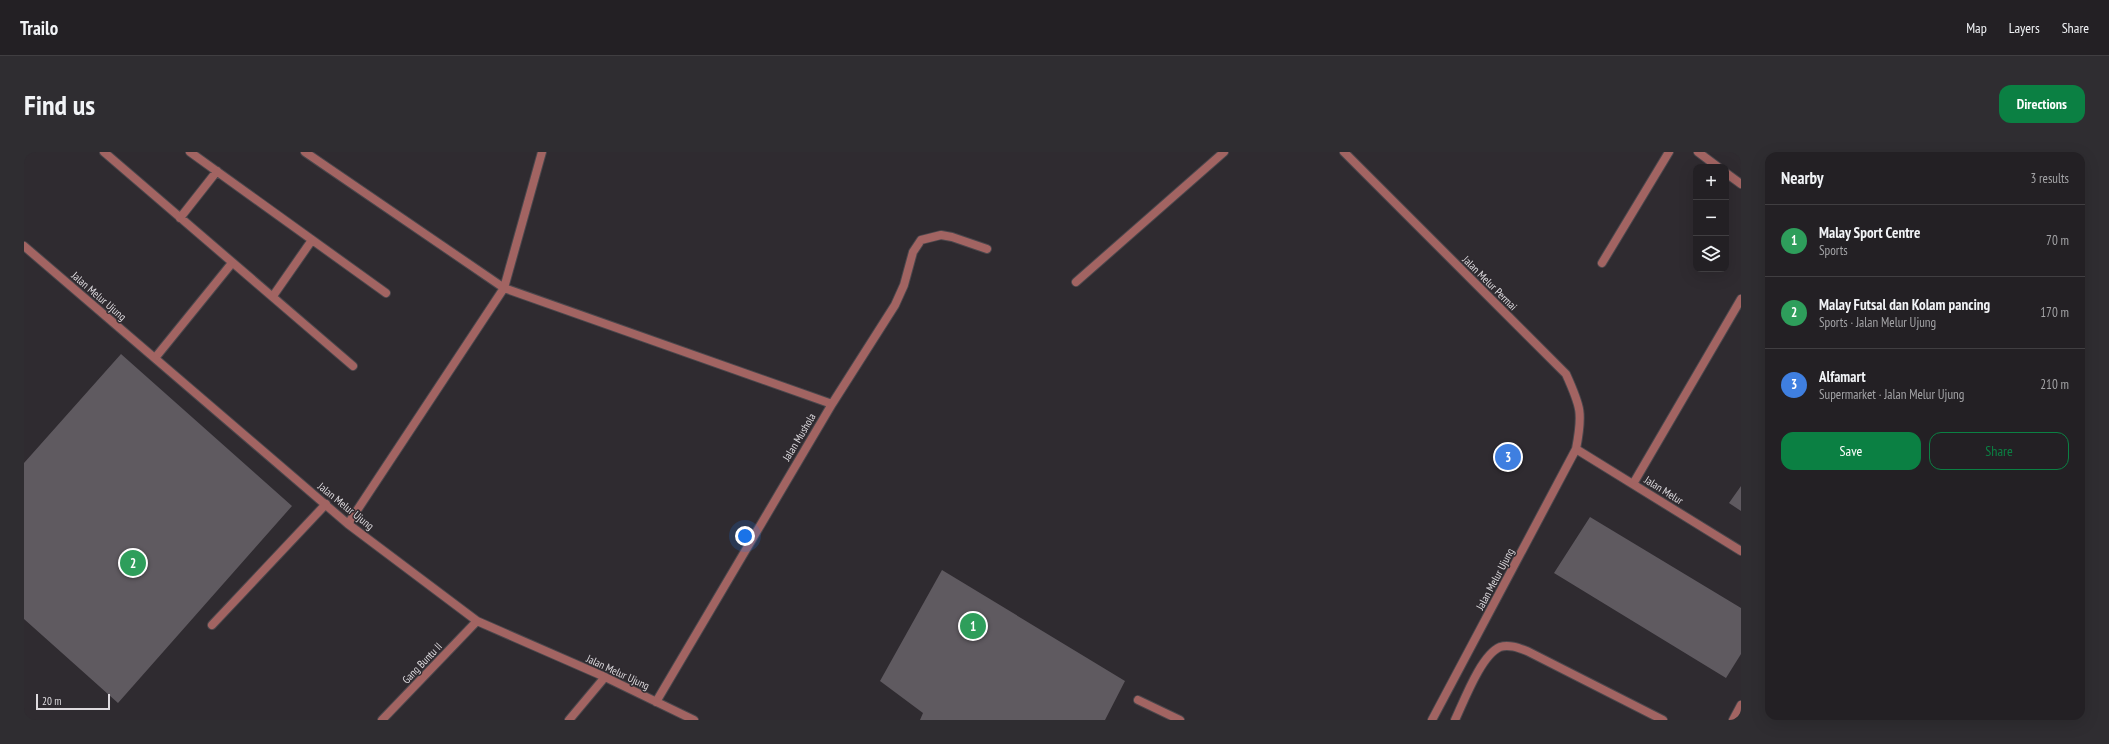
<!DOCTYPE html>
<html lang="en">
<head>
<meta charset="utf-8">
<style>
	:root { --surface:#232024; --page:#2f2d31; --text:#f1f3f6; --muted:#a3a3a6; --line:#403e41; --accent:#0b8043 }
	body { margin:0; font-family:"PT Sans Narrow",sans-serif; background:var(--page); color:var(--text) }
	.controls { position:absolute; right:12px; top:12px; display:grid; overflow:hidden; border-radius:8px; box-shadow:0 4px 16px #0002 }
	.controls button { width:36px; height:36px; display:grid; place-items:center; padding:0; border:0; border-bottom:1px solid var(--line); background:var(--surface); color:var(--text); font:20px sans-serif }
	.scale { position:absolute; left:12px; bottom:10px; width:74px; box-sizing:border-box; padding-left:4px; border:2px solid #dedbdf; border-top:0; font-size:11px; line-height:14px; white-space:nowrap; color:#dedbdf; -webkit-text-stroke:3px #2f2b30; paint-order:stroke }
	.you { position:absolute; left:721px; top:384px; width:14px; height:14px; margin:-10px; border:3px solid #fff; border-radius:50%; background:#1a73e8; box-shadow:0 0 0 6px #1a73e833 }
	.badge { display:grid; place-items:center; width:26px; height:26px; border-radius:50%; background:var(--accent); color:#fff; font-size:13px; font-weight:700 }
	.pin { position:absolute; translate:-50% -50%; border:2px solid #fff; box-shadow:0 1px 4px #0006 }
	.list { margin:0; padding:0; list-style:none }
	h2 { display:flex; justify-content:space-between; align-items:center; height:52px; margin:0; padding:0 16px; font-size:17px }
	h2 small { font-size:13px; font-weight:400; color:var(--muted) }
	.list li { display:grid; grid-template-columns:26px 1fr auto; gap:12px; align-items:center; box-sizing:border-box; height:72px; padding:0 16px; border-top:1px solid var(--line) }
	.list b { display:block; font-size:15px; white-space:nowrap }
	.list p { margin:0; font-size:13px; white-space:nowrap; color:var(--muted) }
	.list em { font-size:13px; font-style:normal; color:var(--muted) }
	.actions { display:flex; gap:8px; padding:12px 16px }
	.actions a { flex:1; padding:9px 0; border:1px solid var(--accent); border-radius:12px; text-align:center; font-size:14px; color:var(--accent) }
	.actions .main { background:var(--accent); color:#fff }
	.icon { flex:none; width:22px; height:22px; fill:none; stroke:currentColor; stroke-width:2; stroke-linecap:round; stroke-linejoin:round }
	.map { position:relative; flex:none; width:1717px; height:568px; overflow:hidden; border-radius:12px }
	header { display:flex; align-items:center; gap:24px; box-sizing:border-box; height:56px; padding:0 20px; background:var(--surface); border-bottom:1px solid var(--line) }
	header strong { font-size:19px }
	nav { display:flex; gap:22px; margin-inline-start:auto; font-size:14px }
	.intro { display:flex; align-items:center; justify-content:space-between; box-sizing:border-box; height:96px; padding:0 24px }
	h1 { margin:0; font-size:28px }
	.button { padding:10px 18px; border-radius:12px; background:var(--accent); color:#fff; font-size:14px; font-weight:700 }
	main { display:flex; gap:24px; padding:0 24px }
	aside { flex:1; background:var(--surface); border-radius:12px; box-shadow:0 4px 16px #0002 }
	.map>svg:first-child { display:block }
	.building { fill:#5f5a60 }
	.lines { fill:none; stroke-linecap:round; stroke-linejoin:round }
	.service-casing { stroke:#4b474c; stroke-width:10 }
	.minor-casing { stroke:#4b474c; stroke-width:10 }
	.service { stroke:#a26462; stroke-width:8 }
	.minor { stroke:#a26462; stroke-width:8 }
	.labels { text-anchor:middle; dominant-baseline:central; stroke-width:3; stroke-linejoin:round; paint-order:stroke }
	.street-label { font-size:11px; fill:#dedbdf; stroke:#2f2b30 }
</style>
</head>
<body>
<header>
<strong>Trailo</strong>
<nav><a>Map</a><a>Layers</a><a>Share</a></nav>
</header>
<div class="intro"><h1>Find us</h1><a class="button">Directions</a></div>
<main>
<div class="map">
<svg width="1717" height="568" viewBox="0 0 1717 568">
	<rect width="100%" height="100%" fill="#2f2b30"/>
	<path class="building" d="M97,202l171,152 -174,197 -94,-84v-156z
		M1717,334v25l-12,-8z
		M1566,365l151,91v46l-15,24 -172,-105z
		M918,418l183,111 -20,39h-185l3,-7 -43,-32z"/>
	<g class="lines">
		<g class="service-casing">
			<path id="service" d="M1052,130l148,-130"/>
		</g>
		<g class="minor-casing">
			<path id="minor" d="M80,0l249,214
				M166,0l196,141
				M281,0l199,136 328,116
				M1320,0l222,222c15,33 17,39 10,75l-144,271
				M1674,0l20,15
				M1702,21l15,11
				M156,66l37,-47
				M0,94l324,278 129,97 128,56 89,43
				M1578,111l67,-111
				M249,144l39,-56
				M131,206l77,-95
				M1552,297l165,102
				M1609,332l108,-185
				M324,372l156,-236 38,-136
				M188,473l114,-121
				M1114,548l42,20
				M632,550l176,-298 63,-99 9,-20 9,-33 8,-12 20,-5 11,2 35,12
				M358,568l95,-99
				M545,568l36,-43
				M1431,568c9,-19 26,-65 45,-73 9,-3 19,1 27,4l136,69
				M1709,568l8,-15"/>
		</g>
		<use href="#service" class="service"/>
		<use href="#minor" class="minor"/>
	</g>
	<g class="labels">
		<g class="street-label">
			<text transform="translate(1466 131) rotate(45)">Jalan Melur Permai</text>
			<text transform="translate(75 144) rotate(41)">Jalan Melur Ujung</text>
			<text transform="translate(775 285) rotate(-59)">Jalan Mushola</text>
			<text transform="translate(1640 338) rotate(32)">Jalan Melur</text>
			<text transform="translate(322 354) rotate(39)">Jalan Melur Ujung</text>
			<text transform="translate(1471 427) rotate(-62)">Jalan Melur Ujung</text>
			<text transform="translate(398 511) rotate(-46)">Gang Buntu II</text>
			<text transform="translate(594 520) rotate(25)">Jalan Melur Ujung</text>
		</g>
	</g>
</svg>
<div class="controls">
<button>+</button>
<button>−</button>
<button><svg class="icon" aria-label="layers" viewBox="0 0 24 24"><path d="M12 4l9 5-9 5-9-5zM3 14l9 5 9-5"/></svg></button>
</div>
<div class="scale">20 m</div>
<div class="you"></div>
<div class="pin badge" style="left:949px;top:474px;background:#2e9e5b">1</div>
<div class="pin badge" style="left:109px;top:411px;background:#2e9e5b">2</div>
<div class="pin badge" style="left:1484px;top:305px;background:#3f7fe0">3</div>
</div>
<aside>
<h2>Nearby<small>3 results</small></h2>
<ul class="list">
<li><span class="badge" style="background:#2e9e5b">1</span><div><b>Malay Sport Centre</b><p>Sports</p></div><em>70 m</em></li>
<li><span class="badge" style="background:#2e9e5b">2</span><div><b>Malay Futsal dan Kolam pancing</b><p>Sports · Jalan Melur Ujung</p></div><em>170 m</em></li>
<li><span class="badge" style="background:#3f7fe0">3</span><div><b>Alfamart</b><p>Supermarket · Jalan Melur Ujung</p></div><em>210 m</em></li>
</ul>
<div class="actions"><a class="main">Save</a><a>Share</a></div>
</aside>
</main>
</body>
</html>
